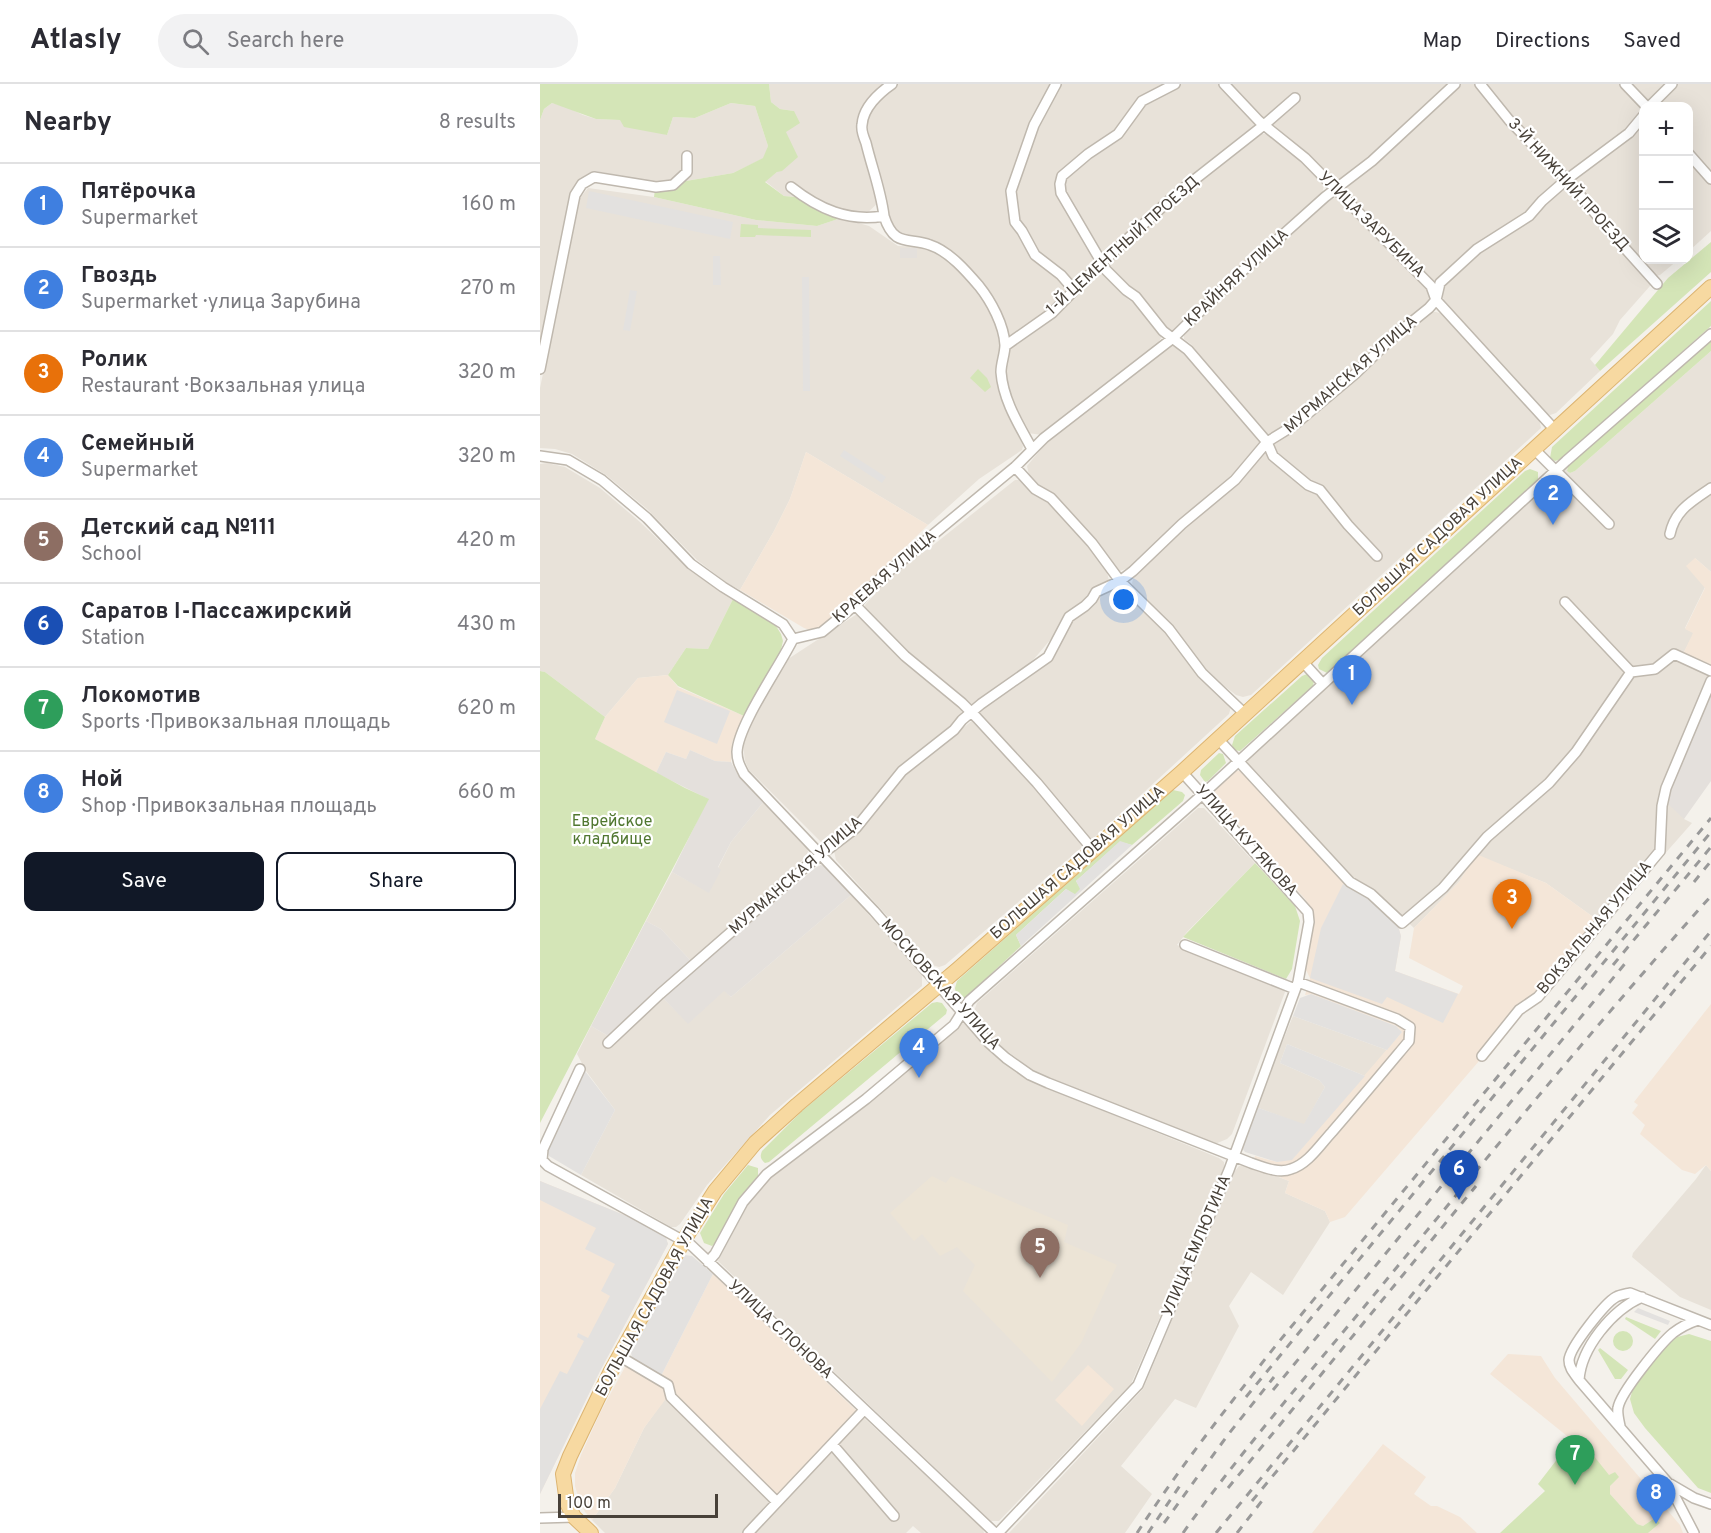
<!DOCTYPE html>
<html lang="en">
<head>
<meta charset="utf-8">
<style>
	:root { --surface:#fff; --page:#f2f2f3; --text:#2b2b33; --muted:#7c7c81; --line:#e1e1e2; --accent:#111827 }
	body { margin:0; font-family:Overpass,sans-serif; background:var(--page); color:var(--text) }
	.controls { position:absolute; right:18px; top:18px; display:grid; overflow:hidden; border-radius:12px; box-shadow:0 6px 24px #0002 }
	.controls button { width:54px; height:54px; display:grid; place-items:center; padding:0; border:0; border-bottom:2px solid var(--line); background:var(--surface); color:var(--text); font:30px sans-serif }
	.scale { position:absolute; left:18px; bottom:15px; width:160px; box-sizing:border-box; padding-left:6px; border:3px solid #484139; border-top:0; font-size:16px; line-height:21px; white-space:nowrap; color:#484139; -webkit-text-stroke:4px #fff; paint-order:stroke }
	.you { position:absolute; left:584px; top:516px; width:21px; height:21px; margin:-15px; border:4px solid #fff; border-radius:50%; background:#1a73e8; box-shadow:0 0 0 9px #1a73e833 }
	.badge { display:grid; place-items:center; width:39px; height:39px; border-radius:50%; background:var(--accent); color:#fff; font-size:20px; font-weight:700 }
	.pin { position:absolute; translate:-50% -50px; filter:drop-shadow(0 2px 3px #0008) }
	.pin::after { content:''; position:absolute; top:32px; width:21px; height:18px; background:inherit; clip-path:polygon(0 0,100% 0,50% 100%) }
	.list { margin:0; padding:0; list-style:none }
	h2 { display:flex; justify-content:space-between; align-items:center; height:78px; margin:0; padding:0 24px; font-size:26px }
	h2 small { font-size:20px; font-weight:400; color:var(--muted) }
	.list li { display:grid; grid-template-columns:39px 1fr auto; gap:18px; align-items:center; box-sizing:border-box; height:84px; padding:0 24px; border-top:2px solid var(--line) }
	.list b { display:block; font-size:22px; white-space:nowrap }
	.list p { margin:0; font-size:20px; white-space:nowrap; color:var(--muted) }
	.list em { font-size:20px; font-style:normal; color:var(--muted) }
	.actions { display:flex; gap:12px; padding:18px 24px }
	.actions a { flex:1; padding:14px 0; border:2px solid var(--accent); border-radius:12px; text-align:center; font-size:21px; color:var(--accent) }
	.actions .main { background:var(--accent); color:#fff }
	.icon { flex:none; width:33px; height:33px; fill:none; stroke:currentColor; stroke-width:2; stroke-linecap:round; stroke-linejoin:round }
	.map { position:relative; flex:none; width:1171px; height:1449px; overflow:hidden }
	header { display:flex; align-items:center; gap:36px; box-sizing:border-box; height:84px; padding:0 30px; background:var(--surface); border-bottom:2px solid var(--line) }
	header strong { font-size:28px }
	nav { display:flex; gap:33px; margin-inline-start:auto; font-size:21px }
	.search { width:420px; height:54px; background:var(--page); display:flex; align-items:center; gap:15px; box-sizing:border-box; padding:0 21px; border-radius:33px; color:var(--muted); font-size:22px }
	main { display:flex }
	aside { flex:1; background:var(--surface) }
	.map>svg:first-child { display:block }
	.residential { fill:#e8e2d9 }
	.commercial { fill:#f4e6d8 }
	.industrial { fill:#e4e0dc }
	.education { fill:#ece4d6 }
	.green { fill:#d4e5b7 }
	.parking { fill:#e3e1df }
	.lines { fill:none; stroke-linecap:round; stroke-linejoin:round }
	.minor-casing { stroke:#bfb8ae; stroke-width:12 }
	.primary-casing { stroke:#dcb471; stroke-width:16 }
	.minor { stroke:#fff; stroke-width:9 }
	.primary { stroke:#f7d9a1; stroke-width:14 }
	.rail { stroke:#999; stroke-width:3; stroke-dasharray:8 8; stroke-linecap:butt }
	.labels { text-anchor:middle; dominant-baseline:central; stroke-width:4.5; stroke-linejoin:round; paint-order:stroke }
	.street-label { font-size:16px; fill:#484139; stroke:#fff }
	.park-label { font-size:16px; fill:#507730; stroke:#fff }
</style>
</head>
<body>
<header>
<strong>Atlasly</strong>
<div class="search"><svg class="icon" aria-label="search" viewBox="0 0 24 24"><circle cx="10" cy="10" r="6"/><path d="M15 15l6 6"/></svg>Search here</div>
<nav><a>Map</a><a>Directions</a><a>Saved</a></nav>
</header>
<main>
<aside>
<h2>Nearby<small>8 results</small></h2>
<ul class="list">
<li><span class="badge" style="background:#3f7fe0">1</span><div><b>Пятёрочка</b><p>Supermarket</p></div><em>160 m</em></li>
<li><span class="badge" style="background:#3f7fe0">2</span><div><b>Гвоздь</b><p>Supermarket · улица Зарубина</p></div><em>270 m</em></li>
<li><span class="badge" style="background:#e8710a">3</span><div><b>Ролик</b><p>Restaurant · Вокзальная улица</p></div><em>320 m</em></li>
<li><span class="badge" style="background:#3f7fe0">4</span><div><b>Семейный</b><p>Supermarket</p></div><em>320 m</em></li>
<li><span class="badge" style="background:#8d6e63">5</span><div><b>Детский сад №111</b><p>School</p></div><em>420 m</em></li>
<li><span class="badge" style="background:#1a4fb4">6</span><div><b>Саратов I-Пассажирский</b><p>Station</p></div><em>430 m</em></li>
<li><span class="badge" style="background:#2e9e5b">7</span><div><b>Локомотив</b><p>Sports · Привокзальная площадь</p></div><em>620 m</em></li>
<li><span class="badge" style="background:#3f7fe0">8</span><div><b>Ной</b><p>Shop · Привокзальная площадь</p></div><em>660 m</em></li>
</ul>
<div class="actions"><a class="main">Save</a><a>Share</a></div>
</aside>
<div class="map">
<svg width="1171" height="1449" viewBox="0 0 1171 1449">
	<rect width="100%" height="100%" fill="#f4f1eb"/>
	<path class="residential" d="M229,0h118l-28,40 21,77 -15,14 -22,-3 -27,-13 -32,-3 -19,-15 12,-9 9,-40 8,-21 -14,-2 -9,-7z
		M358,0h155l-37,84 -2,54 32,42 22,24v4l-19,20 -37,26 -5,1 -26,-55 -25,-28 -25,-14 -31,-6 -11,-15 -4,-26 -9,-24 -9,-47 3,-12 14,-19z
		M519,0h112l-30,14 -22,30 -33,24 -29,32 34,67 2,10 -18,21 -4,-1 -24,-22 -11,-6 -19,-31 -4,-31 24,-66z
		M639,0h41l35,39 -1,6 -148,124 -5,-1 -37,-60v-13l57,-42 23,-35z
		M688,0h222l-81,77 -34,21 -5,-2 -21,-26 -48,-37z
		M919,0h17l85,96 -34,34 -88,67 -7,2 -87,-89v-4l3,-5 26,-22z
		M945,0h137l20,24 -15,23 -59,42 -5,-2 -52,-54z
		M1089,0h39l-20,17 -4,-1z
		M1136,0h35v90l-22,-27 -1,-41h-32z
		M12,19l17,5 14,7 13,4 24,1 47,15 6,-18 22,1 36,-15 24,3 13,40 -4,12 -31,15 -47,8 -30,1 -61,-11 -9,4 -7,7 -39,175v-237l4,-11z
		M1103,37l1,139h34l-18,15 -4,1 -80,-90 -2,-4 2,-4z
		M719,50h6l9,3 31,26 19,22 -2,9 -147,138h-4l-6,-3 -58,-65 70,-66z
		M1148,73l23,27v47l-22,20z
		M1026,103l7,4 78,91 -1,4 -30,34 -7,14 -23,25 10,12 -44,42 -6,2 -5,-2 -100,-110 -3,-8v-11l36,-32 23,-12 29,-23 31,-28z
		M48,104l66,9 102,23 61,6 24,-8 28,8 29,20 29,1 18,10 29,30 15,20 9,22 3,16 -3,28 9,36 16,37 -1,4 -43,29 -51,46 -122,-73 -16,47 -16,32 -34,59 -13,-7 -30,-23 -50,-51 -41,-34 -34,-21 -17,-5 -15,-1v-60l40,-190z
		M795,114l6,1 90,91v8l-4,7 -38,30 -83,77 -35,24 -6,-2 -44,-51 -30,-39 -7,-5v-7l48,-47 97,-85z
		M564,190l25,26 6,2 25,30 1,6 -4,7 -115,90 -14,-2 -14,-25 -10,-36 2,-16 7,-10 86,-71z
		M890,228h6l7,2 96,104 2,10 -290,267 -8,2 -7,-2 -29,-22 -36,-48 -36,-34 -3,-8 2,-7 136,-132 89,-67 35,-35z
		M632,261l5,1 9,6 27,34 50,57 -29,33 -20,14 -17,20 -66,57 -11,4 -83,-86 -8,-10 -2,-9 20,-24z
		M1171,267v221l-16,-14 10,29 -20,41 9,5 -11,21 28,14v24l-27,127 8,4 -89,101 -57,-41 -70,-28 -17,27 -45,46 -41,-38 -22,-12 -102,-110 -2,-11 321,-291 -1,5 3,2 5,-2z
		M7,379l18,4 35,21 40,34 48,46 45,31 -25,50 -22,-1 -18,27 -30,3 -33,39 -60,-45 -5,-1v-207z
		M475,396h4l29,21 42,46 17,25 2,9 -53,52 -22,26 -19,17 -42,29 -65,-51 -43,-44v-5l25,-28 30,-26 7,-1z
		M573,506l17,5 37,37 19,29 40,38 5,8 -2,7 -135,124h-3l-5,-1 -45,-56 -61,-66v-4l2,-4 59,-39 11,-9 19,-40 28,-24z
		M317,530l6,3 97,88 2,6 -1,5 -10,12 -53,39 -21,31 -15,16 -26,21 -11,7h-4l-72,-72 -4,-9 -2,-16 8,-23 34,-61z
		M433,636l4,2 89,101 16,22 -1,3 -136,117 -6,2 -7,-2 -96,-105 -2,-9 8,-9 18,-11 9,-10 37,-47z
		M225,716l41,45 2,6 -2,6 -115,104 -30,-32 -15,-8 26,-49 37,20 9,-24 13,-26z
		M658,724h6l51,55 -68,69 -10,13 106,43 2,4 -53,142 -5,5 -12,5 -182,-73 -41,-32 -17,-19 -2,-6 4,-11z
		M311,811l71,79v12l-152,129 -63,70 -27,39 -4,3h-5l-90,-52 34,-65 -29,-39 -9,-17 14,-28 19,11 5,6 47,-46 26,26 36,-33 7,7z
		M753,932l94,34 -22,26 -78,-32 -7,19 39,17 6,7 -21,38 -48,-18z
		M420,938l5,2 21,22 42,34 191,78 5,4v6l-93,216 -132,137h-8l-273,-260 31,-58 17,-21 17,-16z
		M705,1080l44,17 -4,12 40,18 5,11 -47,73 -32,-23 -22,34 10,20 -43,82 -21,-9 -54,67 31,28 -27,39h-116l134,-144 92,-218 4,-5z
		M1166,1081l5,6v139l-31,-13 -48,-40 1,-4 63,-74z
		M127,1312l195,20 121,113 1,4h-63l-8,-7 -7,7h-301l-13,-13 23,-32 29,-60z"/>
	<path class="commercial" d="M266,368l122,73 -107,104 -8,2 -9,-3 -64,-38 34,-59 16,-32z
		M1155,474l16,14v96l-28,-14 10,-21 -8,-4 20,-41 -19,-22z
		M128,591l10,12 66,29 -12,27 -1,19 -16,-1 -25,-11 -4,9 -20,-7 -10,21 -61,-34 10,-22 33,-39z
		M691,687h8l4,2 104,112 24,15 27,26 3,10 -6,35 64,23 4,-8 -54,-28 5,-30 45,-46 17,-28 70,29 57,41 -62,76 -19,11 -177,206 -15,5 -5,-11 -40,-18 4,-12 -37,-15 3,-10 22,6 15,-3 110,-127 -6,-6 -85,-32 -6,1 5,-17 -4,-8 8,-48 -2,-11 -7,-12 -90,-102 -1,-5 2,-6z
		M1171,920v167l-5,-6 -11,9 -13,-4 -42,-36 5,-9 -13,-12 6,-8 -4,-3z
		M0,1097l94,38 32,19 2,6 -68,127 -60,123z
		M173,1190l149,142 -80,85 -114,-105 -24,32 -29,60 -23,32 -7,-8 -6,-13 -4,-13v-13l6,-18 19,-42 25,-46 4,-2 34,22 5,8 6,-9 -13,-10z
		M968,1270l33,2 14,22 125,147 3,8h-35l12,-10 -5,-5 -12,8 -6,-2 -27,-30v-8l3,-4 2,-10 -6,4 -31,-40 -6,4 -82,-66z
		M548,1281l26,24 -32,37 -27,-26z
		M843,1360l43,33 -12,17 17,12h6l23,11 17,16h-165z"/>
	<path class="industrial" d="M360,164h17v10h-17z
		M1171,608v89l-27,38 -18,-17z
		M150,666l25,11 16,1 7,13 27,25 -34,42 -13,25 3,3 -12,23 -37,-21 36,-73 -52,-26 10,-21 20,7z
		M281,781l5,2 25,28 -120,102 -7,-6 -36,33 -26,-27 153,-129z
		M106,837l15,8 30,32 -81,76 -19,-11z"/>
	<path class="education" d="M392,1092l14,7 5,-7 117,49 -4,17 53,23 -36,78 -29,39 -89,-91 12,-26 -18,-18 -17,9 -18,-22 -8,7 -24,-28z"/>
	<path class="green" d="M0,0h229l2,18 9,7 14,2 6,12 -14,9 12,25 -16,14 -5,1 -12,10 19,14 32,3 25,19 -24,8 -61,-6 -102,-23 2,-15 30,-1 47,-8 30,-15 5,-12 -13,-40 -24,-3 -36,15 -22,-1 -6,18 -43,-8 -4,-7 -24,-1 -44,-16 -8,6 -4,11z
		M201,140l17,1v3l53,2v7l-55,-2 -1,2h-15z
		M1171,158v30l-111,99 -5,-6 73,-87z
		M1171,217v25l-150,133 -6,2 -5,-3 2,-11z
		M1171,256v11l-136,120 -5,2 -3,-2 1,-5z
		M438,285l9,9 4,9 -6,5 -15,-14z
		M990,385l8,3v9l-211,192 -8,-4 -1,-4 4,-7 203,-187z
		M193,515l43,27 5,8 2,7 -3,13 -36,62 -66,-30 -10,-11 18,-27 22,1z
		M0,587l5,1 60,45 -10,22 90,49 24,11 -169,324z
		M767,590l7,7 -1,5 -73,65 -6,-1 -2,-5 3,-9 67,-60z
		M679,669l4,1 3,9 -18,18 -3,1 -5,-7 1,-5z
		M633,706l9,2 3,3 -2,6 -51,44 -12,-3 -44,39 5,8 -6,6 -9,-6 -50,46 5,11 -56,52 -9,-4 -1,-6 2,-7z
		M715,779l40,43 5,15 -8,48 -6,10 -103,-42z
		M397,918l5,1 5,7 -1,4 -177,148 -4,1c-5,-4 -5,-7 -3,-12l40,-40 130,-108z
		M208,1081l10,3v8l-19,22 -23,45 -4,3 -8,-3 -4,-10 24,-39z
		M1086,1233l35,14 -6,8 -30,-20z
		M1073 1257a10 10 0 1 1 20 0a10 10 0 1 1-20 0Z
		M1149,1250l22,7v152l-13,-5 -53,-60 -11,-15 -4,-14 4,-14 34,-41 9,-7z
		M1060,1264l28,22 -7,9h-6l-17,-29z
		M1038,1352l31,39 6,-3 4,5 -9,9v8l27,30 6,2 12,-8 5,5 -12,10h-148l45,-42 -7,-7 34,-44z"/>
	<path class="parking" d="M49,107l144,31 -3,17 -144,-31z
		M173,172h7l1,29h-8z
		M262,193h7l1,114h-7z
		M90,206l7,1 -7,40 -7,-1z
		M304,366l42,27 -4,6 -42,-27z
		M137,606l53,21 -13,33 -53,-22z
		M580,757l12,4 -111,101 -5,-11 50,-46 9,5 5,-5 -4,-8z
		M803,800l28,16 19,16 8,10 3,10 -6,35 63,23 -15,29 -56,-26 -5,7 -72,-26 11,-50z
		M771,910l85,32 6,6 -15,18 -94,-34 7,-18z
		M747,960l78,32 -73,84 -15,2 -32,-10 -3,-4 14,-41 48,17 21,-37 -6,-7 -39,-17z
		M45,987l30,39 -34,65 -32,-19 -3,-8z
		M0,1097l94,38 32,19 2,6 -68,127 -60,123v-85l20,-38 7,3 17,-33 -7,-4 1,-4 10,5 22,-42 -9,-5 14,-27 -30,-15 11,-21 -56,-28z
		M145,1171l7,1 21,18 -52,102 -29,-18 -1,-6z
		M1098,1224l32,13 -2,4 -34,-13z"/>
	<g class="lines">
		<g class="minor-casing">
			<path id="minor" d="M516,0l-22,41 -23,66 4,31 7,9 13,24 26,20 13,15
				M635,0l-33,17 -24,33 -30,20 -26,22 -2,8 1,9 45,77 20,20 10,7 27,34 25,19 79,92 6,14 35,29 12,5 28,35 29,31
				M684,0l35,37 46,37 126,128 5,14 119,130
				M940,0l29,36 62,64 42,51 44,49
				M1085,0l21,22
				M1110,22l22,-22
				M1148,69l23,26
				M251,103c28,22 57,35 93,29 10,32 25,21 46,29 19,6 37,27 49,41 12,15 25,39 26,59 0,9 -4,18 -4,27 2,28 18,53 31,77
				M344,132c-3,-25 -12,-48 -18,-73 -2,-5 -5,-13 -4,-18 1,-17 17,-32 30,-41
				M465,262l47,-33 42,-43 81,-75 89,-70 31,-27
				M0,285l35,-174 7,-11 12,-7 62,10 17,-2 14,-13v-16
				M994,365l75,75
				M0,372l28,4 34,20 45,38 44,46 32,23 60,37 10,15
				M475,383l20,22 16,9 41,45 28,38 49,48 33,44 43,41
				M1130,450c5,-24 22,-33 41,-46
				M1025,518l66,70
				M315,521l50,51 57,47 15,15 60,65 56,67
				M253,555c-13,27 -55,86 -56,113 0,9 3,14 7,22l130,137 115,132 17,15 24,17 18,8 203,80c12,4 28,11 40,6 17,-5 29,-24 41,-37 26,-30 51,-60 77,-91l1,-14 -13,-8 -99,-37
				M253,555l29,-7 33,-27 28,-29 132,-109 29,-29 129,-100 56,-55 96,-86 47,-36 83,-77
				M762,577l21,23
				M1091,588l24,-3 19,-15 37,17
				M678,655l132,143 21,12 31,29 41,-35 44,-51 62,-54 27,-31 55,-80
				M645,861l110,44
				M68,959l52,-49 149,-130 47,-36 46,-57 52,-41 8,-10 19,-16 67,-47 21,-40 16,-11 7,-7 4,-7 24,-11 13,-10 49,-47 53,-44 32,-38 26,-16 62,-52 37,-36 37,-30 7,-8 4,-17 37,-34 52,-33 13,-15 24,-21 63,-47 15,-18
				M942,972l37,-46 19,-13 122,-146 2,-45 4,-18 45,-107
				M40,985l-37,80 -1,11 6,6 143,79 304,288
				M168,1178l7,-8 28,-52 24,-28 99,-75 88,-74 15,-24 234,-207 363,-333 145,-127
				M79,1272l49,29 3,12 106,105
				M1039,1296c2,-32 33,-70 63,-83
				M1080,1342c-1,-5 -3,-13 -2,-18 2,-15 43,-65 55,-75 8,-6 16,-10 25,-13
				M292,1360l62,72
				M1130,1400l24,14 17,6
				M0,1434l34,-1
				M208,1449l116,-123
				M458,1449l140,-148 91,-215 69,-188 11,-60 -1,-10 -126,-140
				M1154,1449l-26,-50 -89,-103c-5,-7 -10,-12 -10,-20 1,-13 36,-57 47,-63 4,-2 10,-3 14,-4l81,32"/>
		</g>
		<g class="primary-casing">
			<path id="primary" d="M51,1449l-17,-16 -7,-14 -4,-29 7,-18 40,-83 74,-133 31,-49 40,-48 42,-38 161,-136 224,-197 529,-485"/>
		</g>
		<use href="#minor" class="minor"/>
		<use href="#primary" class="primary"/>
		<path class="rail" d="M1154,798l17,-21
			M1073,881l98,-118
			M733,1306l355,-430
			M706,1313l465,-565
			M688,1404l248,-302
			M712,1417l459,-555
			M624,1439l63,-87 47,-59
			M597,1449c43,-66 91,-127 140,-189l434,-526
			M608,1449l35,-52
			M643,1449c63,-89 136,-171 205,-255 106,-129 212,-258 323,-382
			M676,1449l495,-602
			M697,1449l28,-36"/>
	</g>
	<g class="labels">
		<g class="street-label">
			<text transform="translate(1028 101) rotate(48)">3-Й НИЖНИЙ ПРОЕЗД</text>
			<text transform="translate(831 141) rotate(45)">УЛИЦА ЗАРУБИНА</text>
			<text transform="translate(583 162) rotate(-42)">1-Й ЦЕМЕНТНЫЙ ПРОЕЗД</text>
			<text transform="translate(697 194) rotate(-43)">КРАЙНЯЯ УЛИЦА</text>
			<text transform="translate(811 291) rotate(-41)">МУРМАНСКАЯ УЛИЦА</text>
			<text transform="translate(898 453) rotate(-43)">БОЛЬШАЯ САДОВАЯ УЛИЦА</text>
			<text transform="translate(345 493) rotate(-41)">КРАЕВАЯ УЛИЦА</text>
			<text transform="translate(706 757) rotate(48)">УЛИЦА КУТЯКОВА</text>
			<text transform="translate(538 779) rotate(-41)">БОЛЬШАЯ САДОВАЯ УЛИЦА</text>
			<text transform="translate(256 792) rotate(-41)">МУРМАНСКАЯ УЛИЦА</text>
			<text transform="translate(1055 844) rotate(-50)">ВОКЗАЛЬНАЯ УЛИЦА</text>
			<text transform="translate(400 901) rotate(48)">МОСКОВСКАЯ УЛИЦА</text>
			<text transform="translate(657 1162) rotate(-67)">УЛИЦА ЕМЛЮТИНА</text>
			<text transform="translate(115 1213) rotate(-61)">БОЛЬШАЯ САДОВАЯ УЛИЦА</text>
			<text transform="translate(240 1246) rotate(43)">УЛИЦА СЛОНОВА</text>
		</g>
		<g class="park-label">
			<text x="72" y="738">Еврейское<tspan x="72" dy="18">кладбище</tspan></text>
		</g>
	</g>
</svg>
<div class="controls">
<button>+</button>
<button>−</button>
<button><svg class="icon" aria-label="layers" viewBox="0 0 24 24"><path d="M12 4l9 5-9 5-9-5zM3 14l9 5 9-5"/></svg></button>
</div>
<div class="scale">100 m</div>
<div class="you"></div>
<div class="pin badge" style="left:812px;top:621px;background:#3f7fe0">1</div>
<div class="pin badge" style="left:1013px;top:441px;background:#3f7fe0">2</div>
<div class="pin badge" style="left:972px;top:845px;background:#e8710a">3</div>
<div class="pin badge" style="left:379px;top:994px;background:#3f7fe0">4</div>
<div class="pin badge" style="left:500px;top:1194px;background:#8d6e63">5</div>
<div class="pin badge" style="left:919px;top:1116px;background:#1a4fb4">6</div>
<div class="pin badge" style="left:1035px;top:1401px;background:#2e9e5b">7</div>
<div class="pin badge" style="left:1116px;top:1440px;background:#3f7fe0">8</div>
</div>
</main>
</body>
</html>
